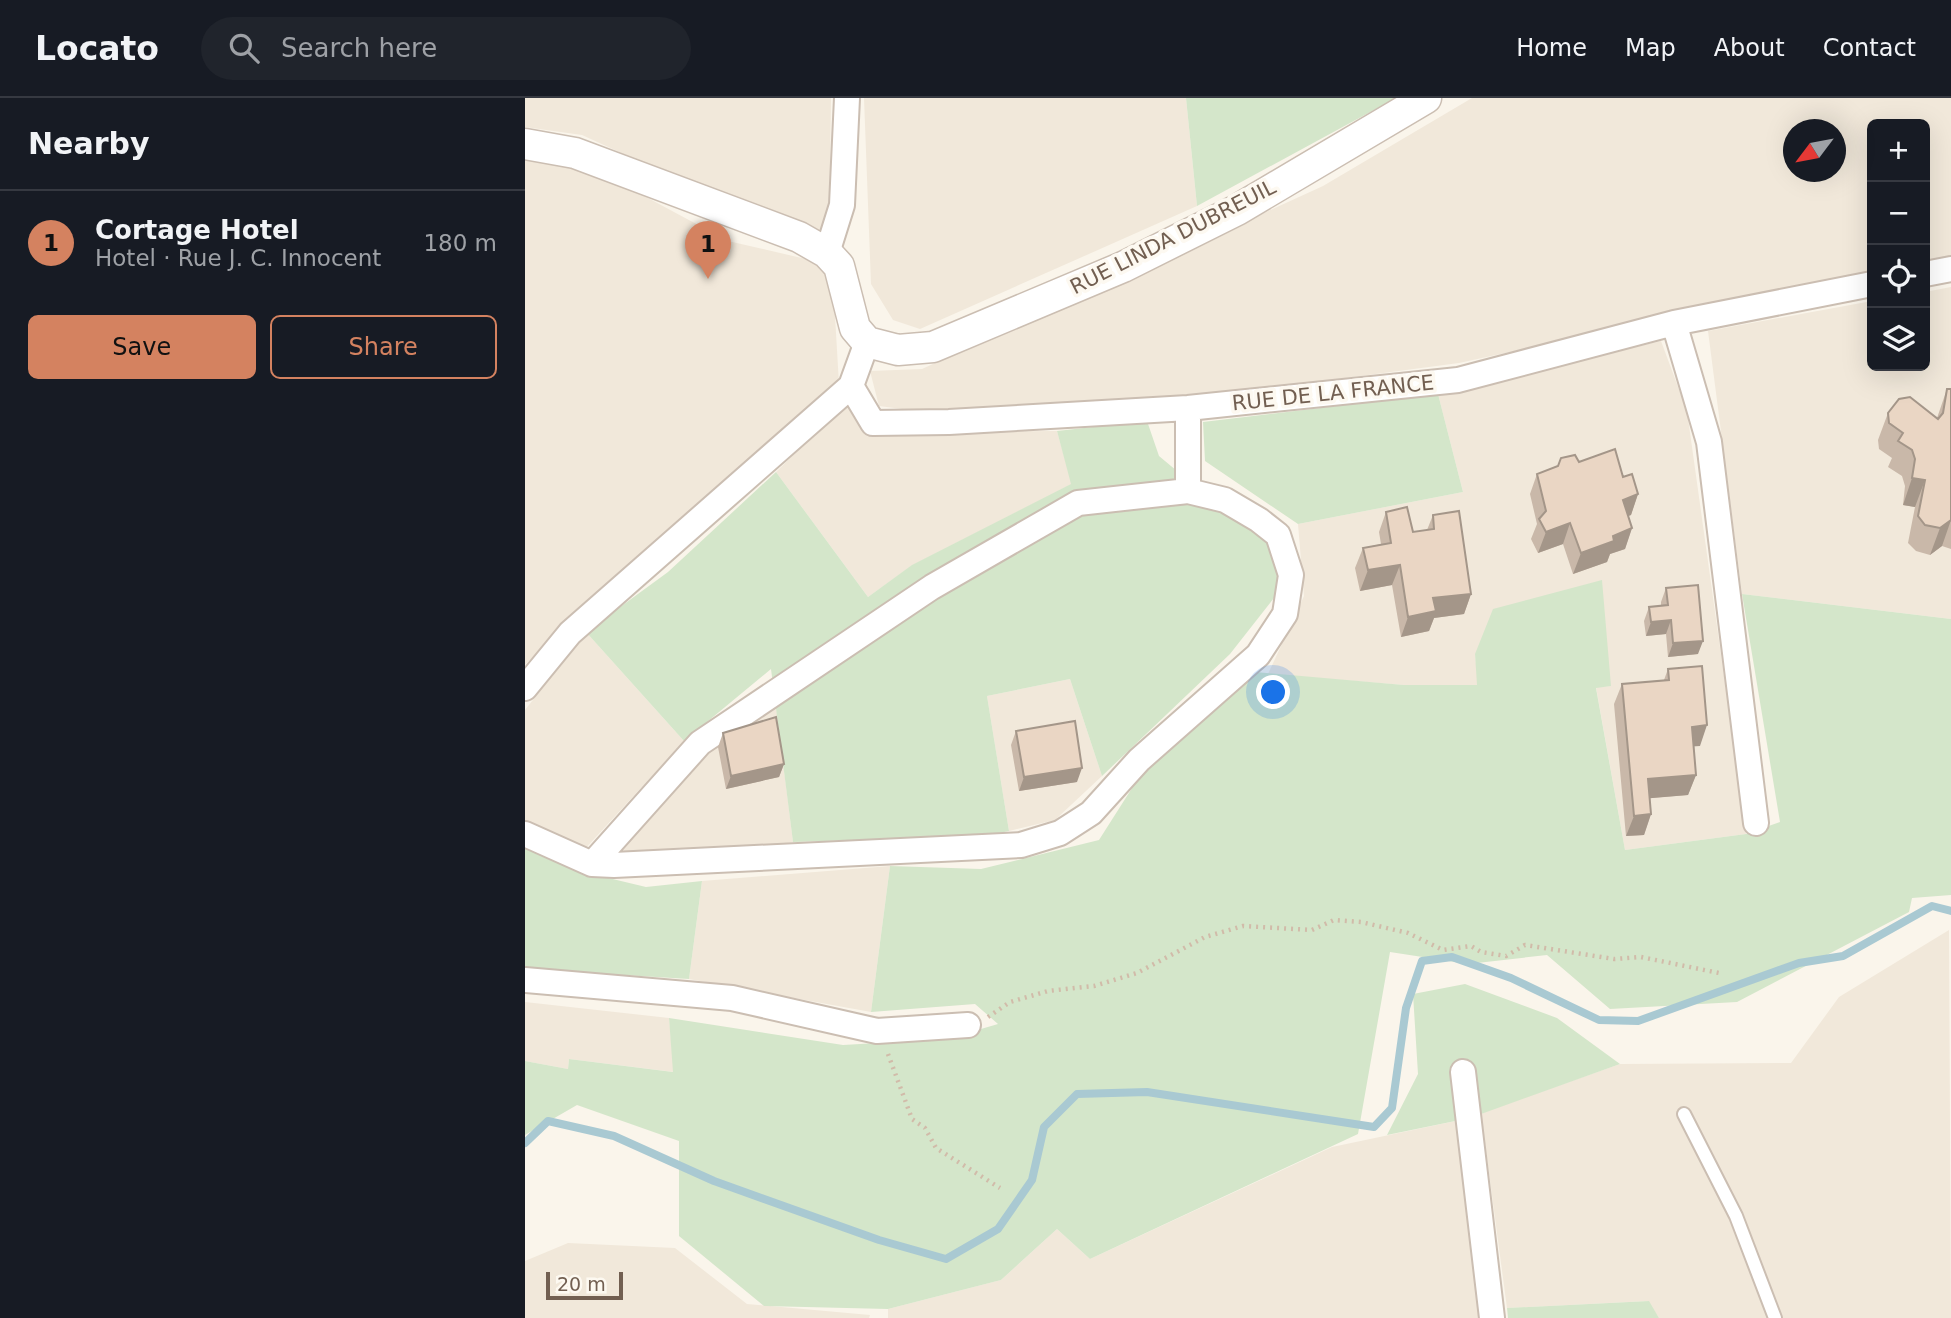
<!DOCTYPE html>
<html lang="en">
<head>
<meta charset="utf-8">
<style>
	:root { --surface:#171b24; --page:#20242c; --text:#f1f3f6; --muted:#9ea1a6; --line:#363941; --accent:#d48260 }
	body { margin:0; font-family:"DejaVu Sans",sans-serif; background:var(--page); color:var(--text) }
	.controls { position:absolute; right:21px; top:21px; display:grid; overflow:hidden; border-radius:10px; box-shadow:0 7px 28px #0002 }
	.controls button { width:63px; height:63px; display:grid; place-items:center; padding:0; border:0; border-bottom:2px solid var(--line); background:var(--surface); color:var(--text); font:35px sans-serif }
	.compass { position:absolute; left:1258px; top:21px; width:63px; height:63px; border-radius:50%; background:var(--surface); box-shadow:0 7px 28px #0002; rotate:238deg }
	.scale { position:absolute; left:21px; bottom:18px; width:77px; box-sizing:border-box; padding-left:7px; border:4px solid #725f51; border-top:0; font-size:19px; line-height:24px; white-space:nowrap; color:#725f51; -webkit-text-stroke:5px #fdf9f1; paint-order:stroke }
	.you { position:absolute; left:749px; top:595px; width:24px; height:24px; margin:-18px; border:5px solid #fff; border-radius:50%; background:#1a73e8; box-shadow:0 0 0 10px #1a73e833 }
	.badge { display:grid; place-items:center; width:46px; height:46px; border-radius:50%; background:var(--accent); color:#111; font-size:23px; font-weight:700 }
	.pin { position:absolute; translate:-50% -58px; filter:drop-shadow(0 2px 4px #0008) }
	.pin::after { content:''; position:absolute; top:37px; width:24px; height:21px; background:inherit; clip-path:polygon(0 0,100% 0,50% 100%) }
	.list { margin:0; padding:0; list-style:none }
	h2 { display:flex; justify-content:space-between; align-items:center; height:91px; margin:0; padding:0 28px; font-size:30px }
	h2 small { font-size:23px; font-weight:400; color:var(--muted) }
	.list li { display:grid; grid-template-columns:46px 1fr auto; gap:21px; align-items:center; box-sizing:border-box; height:105px; padding:0 28px; border-top:2px solid var(--line) }
	.list b { display:block; font-size:26px; white-space:nowrap }
	.list p { margin:0; font-size:23px; white-space:nowrap; color:var(--muted) }
	.list em { font-size:23px; font-style:normal; color:var(--muted) }
	.actions { display:flex; gap:14px; padding:21px 28px }
	.actions a { flex:1; padding:16px 0; border:2px solid var(--accent); border-radius:10px; text-align:center; font-size:24px; color:var(--accent) }
	.actions .main { background:var(--accent); color:#111 }
	.icon { flex:none; width:38px; height:38px; fill:none; stroke:currentColor; stroke-width:2; stroke-linecap:round; stroke-linejoin:round }
	.map { position:relative; flex:none; width:1426px; height:1220px; overflow:hidden }
	header { display:flex; align-items:center; gap:42px; box-sizing:border-box; height:98px; padding:0 35px; background:var(--surface); border-bottom:2px solid var(--line) }
	header strong { font-size:33px }
	nav { display:flex; gap:38px; margin-inline-start:auto; font-size:24px }
	.search { width:490px; height:63px; background:var(--page); display:flex; align-items:center; gap:18px; box-sizing:border-box; padding:0 24px; border-radius:38px; color:var(--muted); font-size:26px }
	main { display:flex }
	aside { flex:1; background:var(--surface) }
	.map>svg:first-child { display:block }
	.residential { fill:#f1e8da; fill-rule:evenodd }
	.green { fill:#d4e6ca }
	.lines { fill:none; stroke-linecap:round; stroke-linejoin:round }
	.stream { stroke:#a9c9d2; stroke-width:8 }
	.service-casing { stroke:#cbbeb2; stroke-width:16 }
	.minor-casing { stroke:#cbbeb2; stroke-width:28 }
	.tertiary-casing { stroke:#cbbeb2; stroke-width:33 }
	.path { stroke:#d1bba9; stroke-width:4.5; stroke-dasharray:2 5; stroke-linecap:butt }
	.service { stroke:#fff; stroke-width:12 }
	.minor { stroke:#fff; stroke-width:24 }
	.tertiary { stroke:#fff; stroke-width:30 }
	.wall { fill:#c9b8a9 }
	.shaded-wall { fill:#a49689 }
	.building { fill:#ead6c4; stroke:#a49689; stroke-width:2 }
	.labels { text-anchor:middle; dominant-baseline:central; stroke-width:7; stroke-linejoin:round; paint-order:stroke }
	.street-label { font-size:21px; fill:#725f51; stroke:#fdf9f1 }
</style>
</head>
<body>
<header>
<strong>Locato</strong>
<div class="search"><svg class="icon" aria-label="search" viewBox="0 0 24 24"><circle cx="10" cy="10" r="6"/><path d="M15 15l6 6"/></svg>Search here</div>
<nav><a>Home</a><a>Map</a><a>About</a><a>Contact</a></nav>
</header>
<main>
<aside>
<h2>Nearby<small></small></h2>
<ul class="list">
<li><span class="badge">1</span><div><b>Cortage Hotel</b><p>Hotel · Rue J. C. Innocent</p></div><em>180 m</em></li>
</ul>
<div class="actions"><a class="main">Save</a><a>Share</a></div>
</aside>
<div class="map">
<svg width="1426" height="1220" viewBox="0 0 1426 1220">
	<rect width="100%" height="100%" fill="#faf5eb"/>
	<path class="residential" d="M0,0h306l-2,140 -122,-46 -125,-57 -57,-8z
		M339,0h322l11,108 -277,123 -27,-9 -22,-36z
		M947,0h479v159l-26,5v-138h-53v149l-413,90 -271,36 -241,16 -68,-9 -9,-35 52,-2 94,-43 307,-140zM1268,32h42v42h-42z
		M0,55l54,8 149,80 104,24 7,119 -184,174 -61,37 -69,70z
		M1426,189v332l-209,-25 -34,-263 164,-30v65h53v-74z
		M1136,243l26,70 59,423 -121,16 -29,-163 15,-1 -136,-32 3,31h-74l-136,-11 36,-78 -6,-72 165,-32 -25,-98z
		M325,301l17,33 190,-1 15,53 -159,81 -45,32 -92,-125z
		M61,534l98,109 -100,109 -59,-29v-111z
		M545,581l32,97 -47,44 -46,11 -22,-135z
		M251,608l17,136 -131,27 -52,-19 96,-105z
		M365,768l-19,146 -182,-33 13,-98z
		M1424,832l2,388h-292l-11,-17 -141,7 -26,-195 139,-49 171,-1 48,-66z
		M0,904l144,16 5,54 -105,-13 -1,10 -43,-8z
		M945,1020l17,200h-599v-9l113,-29 56,-51 33,30 242,-112z
		M43,1145l107,5 72,56 123,11 -1,3h-344v-57z"/>
	<path class="green" d="M661,0h210l-199,108z
		M913,296l25,98 -165,32 -93,-63 -2,-39z
		M622,323l12,35 30,25 90,53 13,41 -62,79 -128,122 -32,-97 -83,17 22,135 -25,5 -191,6 -22,-173 -87,72 -98,-109 82,-60 108,-100 92,125 44,-32 159,-81 -14,-53z
		M1077,482l9,106 -15,2 29,162 121,-16 34,-12 -38,-228 209,25v276l-39,3 -3,14 -172,90 -127,7 -63,-54 -79,9 -78,-12 -32,182 -268,125 -33,-30 -56,51 -113,29 -124,-3 -85,-70v-95l-102,-36 -52,30v-74l43,8 1,-10 104,13 -4,-54 174,27 104,-6 51,-15 -23,-20 -104,8 19,-146 91,3 118,-29 63,-99 93,-69 149,13h73l-2,-31 18,-45z
		M0,748l50,24 71,17 56,-6 -13,98 -164,-10z
		M940,886l92,34 63,46 -150,54 -83,17 31,-61 -5,-80z
		M1124,1203l10,17h-151l-1,-10z"/>
	<g class="lines">
		<path class="stream" d="M0,1045l23,-22 66,15 100,45 165,59 67,19 52,-30 34,-49 12,-53 33,-33 70,-2 227,35 18,-19 14,-100 16,-47 30,-4 59,21 88,42 39,1 161,-58 44,-7 89,-50 19,5"/>
		<g class="service-casing">
			<path id="service" d="M1159,1016l52,102 39,102"/>
		</g>
		<g class="minor-casing">
			<path id="minor" d="M302,155l15,-48 5,-107
				M1400,176l26,-5
				M1149,225l35,119 47,381
				M342,244l-16,44 22,37 76,-1 239,-14 270,-28 216,-57 198,-39
				M663,393v-83
				M0,590l45,-55 281,-247
				M0,736l67,30 22,1 407,-20 39,-12 31,-20 48,-53 119,-105 27,-41 6,-39 -13,-40 -19,-15 -34,-20 -37,-9 -110,12 -146,84 -232,156 -108,121
				M0,882l207,18 145,33 91,-6
				M938,974l29,246"/>
		</g>
		<g class="tertiary-casing">
			<path id="tertiary" d="M0,46l50,9 224,84 28,16 12,13 16,62 12,14 31,8 35,-3 190,-80 114,-57 189,-112"/>
		</g>
		<path class="path" d="M463,919l22,-15 38,-11 46,-5 43,-13 68,-36 38,-11 69,4 22,-10 27,2 47,11 35,17 28,-4 10,6 25,4 19,-11 89,14 27,-2 78,16
			M363,956l24,65 13,9 11,20 64,40"/>
		<use href="#service" class="service"/>
		<use href="#minor" class="minor"/>
		<use href="#tertiary" class="tertiary"/>
	</g>
	<path class="wall" d="M1422,291h4v160l-9,-3 -12,9 -14,-4 -8,-8 7,-36 -12,-2 2,-19 -3,-10 -14,-9 4,-9 -13,-9 -1,-9 10,-27 49,5z
		M1054,364l44,15 15,17 -7,21 -3,1 4,12 -7,21 -15,5 -3,8 -34,12 -10,-30 -25,9 -7,-14 6,-15 -7,-30 7,-20z
		M861,414l27,20 14,-2 6,-15 38,79 -7,20 -30,4 -5,13 -28,6 -9,-52 -32,6 -5,-23 8,-20 18,-4 -2,-12z
		M1141,490l32,66 -30,3 -2,-23 -20,2 -2,-15 5,-14 12,-1v-4z
		M1143,571l32,77h-7l3,29 -8,20 -38,3 1,16 -7,21 -18,1 -12,-132 8,-20 42,-4z
		M491,633l61,51 -58,9 -8,-46z
		M198,635l61,31 -5,13 -53,12 -8,-42z"/>
	<path class="shaded-wall" d="M1387,380l13,2 -10,27 -12,-2z
		M1113,396l-7,21 -16,6 8,-21z
		M1426,422l-9,26 -12,9 10,-27z
		M1045,425l-7,21 -25,9 8,-21z
		M1107,430l-7,21 -15,5 -3,8 -34,12 8,-21 32,-17z
		M875,467l-8,20 -32,6 8,-21z
		M946,496l-7,20 -30,4 -5,13 -28,6 7,-20 25,-19z
		M1146,522l-5,14 -20,2 5,-14z
		M1178,543l-5,13 -30,3 5,-14z
		M1182,627l-7,21 -16,1 8,-20z
		M259,666l-5,13 -53,12 5,-13z
		M557,670l-5,14 -58,9 5,-14z
		M1171,677l-8,20 -47,4 7,-20z
		M1126,716l-7,21 -18,1 8,-20z"/>
	<path class="building" d="M1422,291h4v131l-11,8 -15,-3 -7,-9 7,-36 -13,-2 3,-19 -3,-9 -14,-9 5,-8 -14,-10 -1,-10 11,-14 11,-2 28,22 5,-6z
		M1090,351l8,28 9,-3 6,20 -15,6 9,28 -19,8 1,5 -33,12 -11,-30 -24,9 -7,-13 7,-8 -9,-37 21,-8 3,-8 14,-3 4,7z
		M882,409l6,25 21,-3 -1,-14 26,-4 12,83 -38,4 3,13 -28,6 -8,-52 -32,5 -5,-22 28,-5 -5,-31z
		M1173,487l5,56 -30,2 -2,-23 -20,2 -2,-15 19,-2 -2,-17z
		M1177,568l5,59 -15,2 4,48 -48,4 3,35 -17,2 -12,-132 47,-4 -1,-11z
		M251,619l8,47 -53,12 -8,-43z
		M550,623l7,47 -58,9 -8,-46z"/>
	<g class="labels">
		<g class="street-label">
			<text transform="translate(648 139) rotate(-27)">RUE LINDA DUBREUIL</text>
			<text transform="translate(808 295) rotate(-6)">RUE DE LA FRANCE</text>
		</g>
	</g>
</svg>
<div class="controls">
<button>+</button>
<button>−</button>
<button><svg class="icon" aria-label="locate" viewBox="0 0 24 24"><circle cx="12" cy="12" r="6"/><path d="M12 2v4M12 18v4M2 12h4M18 12h4"/></svg></button>
<button><svg class="icon" aria-label="layers" viewBox="0 0 24 24"><path d="M12 4l9 5-9 5-9-5zM3 14l9 5 9-5"/></svg></button>
</div>
<svg class="compass" viewBox="-18 -18 36 36"><path d="M0-13l5 13h-10z" fill="#e53935"/><path d="M0 13l5-13h-10z" fill="#9ea1a6"/></svg>
<div class="scale">20 m</div>
<div class="you"></div>
<div class="pin badge" style="left:183px;top:181px">1</div>
</div>
</main>
</body>
</html>
